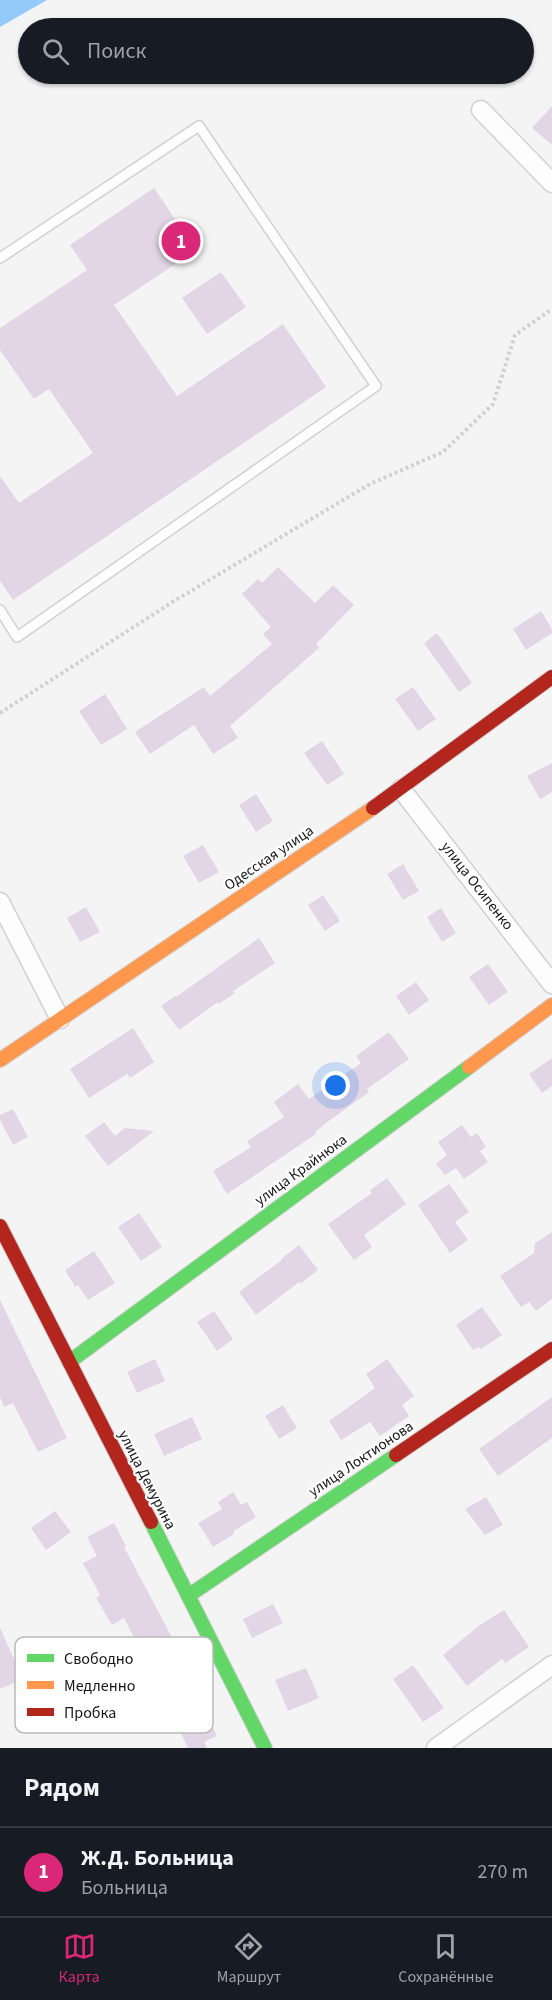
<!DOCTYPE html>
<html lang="ru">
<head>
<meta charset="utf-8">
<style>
	:root { --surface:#171b24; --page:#20242c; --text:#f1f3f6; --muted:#9ea1a6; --line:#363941; --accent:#db2777 }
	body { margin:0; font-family:"Source Sans 3",sans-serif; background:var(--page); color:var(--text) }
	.you { position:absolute; left:336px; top:1086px; width:21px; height:21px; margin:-15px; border:4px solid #fff; border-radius:50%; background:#1a73e8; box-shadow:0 0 0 9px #1a73e833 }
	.badge { display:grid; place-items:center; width:39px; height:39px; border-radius:50%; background:var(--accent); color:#fff; font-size:20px; font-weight:700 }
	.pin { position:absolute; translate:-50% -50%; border:3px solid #fff; box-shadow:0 2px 6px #0006 }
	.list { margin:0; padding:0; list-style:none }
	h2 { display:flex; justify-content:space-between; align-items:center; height:78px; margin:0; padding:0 24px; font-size:26px }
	h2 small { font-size:20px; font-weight:400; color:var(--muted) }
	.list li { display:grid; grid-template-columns:39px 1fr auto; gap:18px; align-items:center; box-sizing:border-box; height:90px; padding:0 24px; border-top:2px solid var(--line) }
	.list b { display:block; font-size:22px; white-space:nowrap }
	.list p { margin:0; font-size:20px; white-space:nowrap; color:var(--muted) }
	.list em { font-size:20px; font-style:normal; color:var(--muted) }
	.icon { flex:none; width:33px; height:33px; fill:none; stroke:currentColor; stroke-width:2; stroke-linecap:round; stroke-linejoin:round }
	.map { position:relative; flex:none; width:552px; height:1748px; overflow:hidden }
	.search { position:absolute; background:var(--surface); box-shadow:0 2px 4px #0004; left:18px; right:18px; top:18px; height:66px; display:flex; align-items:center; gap:15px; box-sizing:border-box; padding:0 21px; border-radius:33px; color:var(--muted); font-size:22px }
	.sheet { height:168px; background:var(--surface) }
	nav { display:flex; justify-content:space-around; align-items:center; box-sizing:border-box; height:84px; border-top:2px solid var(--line); background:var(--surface); font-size:16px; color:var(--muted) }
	nav a { display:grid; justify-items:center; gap:3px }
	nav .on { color:var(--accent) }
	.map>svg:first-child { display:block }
	.water { fill:#93cafb }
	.building { fill:#e2d6e6 }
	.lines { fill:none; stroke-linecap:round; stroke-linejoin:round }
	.lane-casing { stroke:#d1d1d2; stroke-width:12 }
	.street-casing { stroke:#d1d1d2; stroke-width:21 }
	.fast-casing { stroke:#d1d1d2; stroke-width:16 }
	.slow-casing { stroke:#d1d1d2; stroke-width:16 }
	.jam-casing { stroke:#d1d1d2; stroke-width:16 }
	.path { stroke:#d1d1d2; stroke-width:4; stroke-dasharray:3 3; stroke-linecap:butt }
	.lane { stroke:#fdfdfe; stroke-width:9 }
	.street { stroke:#fdfdfe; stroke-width:18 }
	.fast { stroke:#63d668; stroke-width:14 }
	.slow { stroke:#ff974d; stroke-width:14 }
	.jam { stroke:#b3261e; stroke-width:14 }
	.labels { text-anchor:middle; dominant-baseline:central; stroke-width:4.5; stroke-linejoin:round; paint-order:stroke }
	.street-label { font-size:15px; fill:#161617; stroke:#fff }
	.key { fill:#fff; stroke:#b9b9b9; stroke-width:1.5 }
	.key-label { font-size:16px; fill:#161617 }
</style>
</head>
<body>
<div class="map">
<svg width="552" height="1748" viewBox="0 0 552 1748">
	<rect width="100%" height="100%" fill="#f4f4f5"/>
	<path class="water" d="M0,0h47l-47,27z"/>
	<path class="building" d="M552,106v39l-20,-17z
		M154,188l42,62 -82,55 63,91 106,-72 43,63 -313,213 -13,-19v-105l19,27 74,-50 -44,-64 -15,10 -34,-49v-22l87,-58 -17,-25z
		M221,272l25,35 -39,27 -25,-36z
		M278,567l37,36 18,-18 21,20 -38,39 3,4 -89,78 8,12 -25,16 -19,-29 -44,29 -15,-22 69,-45 6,9 62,-52 -9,-10 8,-7 -29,-33 16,-15 4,4z
		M541,611l11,18v4l-26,17 -13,-21z
		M437,633l35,50 -13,9 -35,-49z
		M413,687l23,32 -18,12 -23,-32z
		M105,694l22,35 -26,16 -22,-34z
		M322,741l22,33 -17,11 -23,-32z
		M552,763v29l-12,7 -13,-23z
		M256,794l17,27 -17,11 -17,-27z
		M203,845l16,27 -20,11 -16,-27z
		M403,864l16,27 -16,9 -16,-26z
		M323,895l17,26 -15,10 -17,-26z
		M86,907l14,25 -20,10 -13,-24z
		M441,908l15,25 -14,9 -15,-25z
		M259,938l16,25 -42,28 2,2 -16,11 -1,-2 -39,28 -18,-24 14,-10 1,1z
		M488,964l20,28 -19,13 -20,-28z
		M416,982l13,18 -20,15 -13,-19z
		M133,1028l21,34 -24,16 -3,-4 -38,24 -19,-29z
		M389,1032l20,27 -42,30 2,3 -43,31 -11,9 1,2 -89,60 -14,-23 38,-24 -4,-6 37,-24 -10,-15 24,-18 11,15 52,-36 -5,-7z
		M552,1058v28l-10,7 -13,-19z
		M13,1109l15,28 -15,8 -13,-25v-5z
		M104,1122l11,14 10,-8 29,3 -46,35 -23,-30z
		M462,1125l9,12 6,-4 9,14 -6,4 8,11 -24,17 -8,-11 -11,7 -9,-11 11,-9 -9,-13z
		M387,1178l19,26 -42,31 8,12 -18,13 -26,-36 44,-31 -2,-3z
		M449,1184l20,28 -14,10 13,18 -18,13 -32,-48z
		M139,1213l23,34 -21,14 -23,-34z
		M552,1232v67l-16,12 -7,-9 -8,5 -21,-31 34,-23 1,-10z
		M299,1245l19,25 -18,14 -1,-2 -43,33 -17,-23 43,-32 -1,-1z
		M94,1251l21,32 -27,17 -10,-15 -3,2 -10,-17z
		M0,1300l67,138 -29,14 -25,-49 -9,4 -4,-10z
		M482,1307l20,28 -21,14 -2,-2 -6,3 -17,-25z
		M214,1311l19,28 -16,12 -20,-29z
		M155,1359l10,22 -28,12 -10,-21z
		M387,1359l27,37 -12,9 7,11 -29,20 -10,-14 -29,18 -12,-19 46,-33 -9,-14z
		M552,1397v41l-54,38 -19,-27z
		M283,1405l14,23 -18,11 -14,-23z
		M192,1417l10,22 -38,17 -10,-22z
		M233,1492l8,13 6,-3 9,15 -22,14v3l-21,13 -15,-24 24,-14 -4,-7z
		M486,1497l17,28 -18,10 -20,-26z
		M55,1511l16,21 -25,18 -15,-22z
		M114,1523l12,23 -2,1 51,96 -2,1 44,92 -13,6 3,6h-19l-15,-31 -9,4 -7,-15 9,-5 -17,-36 -15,8 -8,-16 14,-8 -16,-31 -12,7 -16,-27 4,-3 -17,-32 14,-7 -10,-19z
		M273,1604l10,19 -31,15 -9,-19z
		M504,1610l25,37 -24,16 -3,-4 -35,27 -24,-31 37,-30z
		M0,1628l23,51 -23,10z
		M413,1665l31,43 -21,14 -30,-43z
		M306,1668l13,30 -31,13 -13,-31z"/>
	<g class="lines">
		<g class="lane-casing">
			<path id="lane" d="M0,258l199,-132 177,260 -359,251 -17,-27"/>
		</g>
		<g class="street-casing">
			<path id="street" d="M481,110l71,73
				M401,789l151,195
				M0,902l60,117
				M436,1748l116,-83"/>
		</g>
		<g class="fast-casing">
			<path id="fast" d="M69,1362l400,-295
				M151,1522l114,226
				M188,1596l208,-141"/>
		</g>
		<g class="slow-casing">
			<path id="slow" d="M0,1060l373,-252
				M469,1067l83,-62"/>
		</g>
		<g class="jam-casing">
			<path id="jam" d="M373,808l179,-131
				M0,1226l151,296
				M396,1455l156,-106"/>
		</g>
		<path class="path" d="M0,713l174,-112 196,-117 73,-32 50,-48 22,-69 37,-26"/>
		<use href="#lane" class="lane"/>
		<use href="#street" class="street"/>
		<use href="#fast" class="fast"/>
		<use href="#slow" class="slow"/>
		<use href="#jam" class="jam"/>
	</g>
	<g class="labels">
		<g class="street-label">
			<text transform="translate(269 858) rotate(-34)">Одесская улица</text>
			<text transform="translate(477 886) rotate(52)">улица Осипенко</text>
			<text transform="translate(301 1170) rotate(-36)">улица Крайнюка</text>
			<text transform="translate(361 1459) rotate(-34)">улица Локтионова</text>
			<text transform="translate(147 1480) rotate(63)">улица Демурина</text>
		</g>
	</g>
	<rect x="15" y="1637" width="198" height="96" rx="9" class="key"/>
	<rect x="27" y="1654" width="27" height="8" fill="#63d668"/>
	<rect x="27" y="1681" width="27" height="8" fill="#ff974d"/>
	<rect x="27" y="1708" width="27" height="8" fill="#b3261e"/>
	<g class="key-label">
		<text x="64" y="1664">Свободно</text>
		<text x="64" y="1691">Медленно</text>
		<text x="64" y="1718">Пробка</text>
	</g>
</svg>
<div class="you"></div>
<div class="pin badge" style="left:181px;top:241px">1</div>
<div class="search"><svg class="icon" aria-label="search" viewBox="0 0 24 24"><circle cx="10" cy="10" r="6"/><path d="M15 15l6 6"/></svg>Поиск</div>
</div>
<section class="sheet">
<h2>Рядом<small></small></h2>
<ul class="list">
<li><span class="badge">1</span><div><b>Ж.Д. Больница</b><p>Больница</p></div><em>270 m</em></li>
</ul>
</section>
<nav>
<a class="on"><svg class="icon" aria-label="map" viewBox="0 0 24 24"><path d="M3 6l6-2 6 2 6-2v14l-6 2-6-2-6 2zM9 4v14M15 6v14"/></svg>Карта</a>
<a><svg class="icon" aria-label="directions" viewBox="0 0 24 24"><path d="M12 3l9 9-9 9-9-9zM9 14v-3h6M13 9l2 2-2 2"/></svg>Маршрут</a>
<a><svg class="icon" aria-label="saved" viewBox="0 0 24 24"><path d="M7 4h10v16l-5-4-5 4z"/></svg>Сохранённые</a>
</nav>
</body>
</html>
